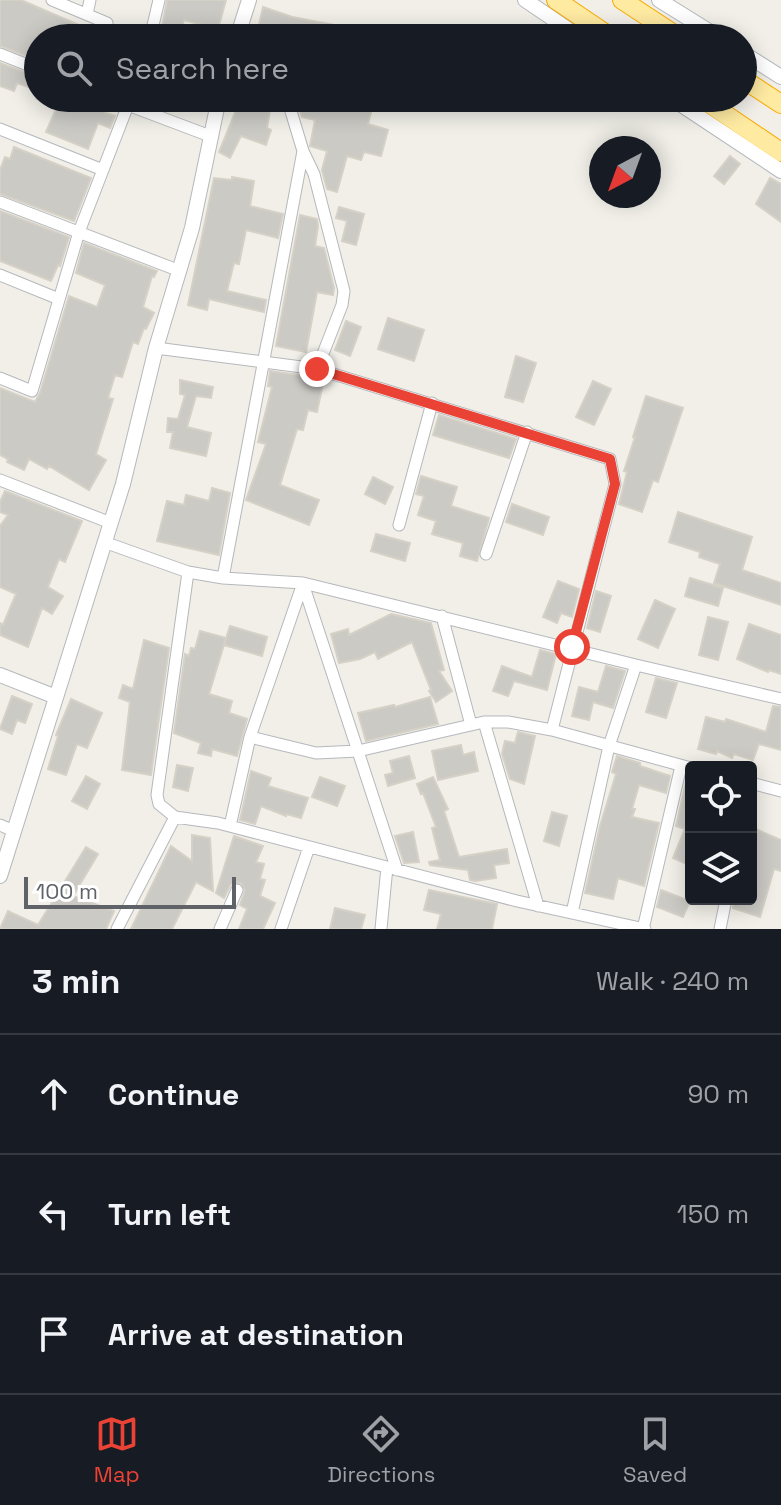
<!DOCTYPE html>
<html lang="en">
<head>
<meta charset="utf-8">
<style>
	:root { --surface:#171b24; --page:#20242c; --text:#f1f3f6; --muted:#9ea1a6; --line:#363941; --accent:#ea4335 }
	body { margin:0; font-family:"Space Grotesk",sans-serif; background:var(--page); color:var(--text) }
	.controls { position:absolute; right:24px; bottom:24px; display:grid; overflow:hidden; border-radius:8px; box-shadow:0 4px 20px #0003 }
	.controls button { width:72px; height:72px; display:grid; place-items:center; padding:0; border:0; border-bottom:2px solid var(--line); background:var(--surface); color:var(--text); font:40px sans-serif }
	.compass { position:absolute; left:589px; top:136px; width:72px; height:72px; border-radius:50%; background:var(--surface); box-shadow:0 4px 20px #0003; rotate:221deg }
	.scale { position:absolute; left:24px; bottom:20px; width:212px; box-sizing:border-box; padding-left:8px; border:4px solid #5f6368; border-top:0; font-size:22px; line-height:28px; white-space:nowrap; color:#5f6368; -webkit-text-stroke:6px #fff; paint-order:stroke }
	.stop { position:absolute; width:24px; height:24px; margin:-18px; border:6px solid #ea4335; border-radius:50%; background:#fff }
	.stop.end { background:#ea4335; border-color:#fff; box-shadow:0 2px 8px #0008 }
	.list { margin:0; padding:0; list-style:none }
	h2 { display:flex; justify-content:space-between; align-items:center; height:104px; margin:0; padding:0 32px; font-size:34px }
	h2 small { font-size:26px; font-weight:400; color:var(--muted) }
	.list li { display:grid; grid-template-columns:52px 1fr auto; gap:24px; align-items:center; box-sizing:border-box; height:120px; padding:0 32px; border-top:2px solid var(--line) }
	.list b { display:block; font-size:30px; white-space:nowrap }
	.list em { font-size:26px; font-style:normal; color:var(--muted) }
	.icon { flex:none; width:44px; height:44px; fill:none; stroke:currentColor; stroke-width:2; stroke-linecap:round; stroke-linejoin:round }
	.map { position:relative; flex:none; width:781px; height:929px; overflow:hidden }
	.search { position:absolute; background:var(--surface); box-shadow:0 4px 20px #0003; left:24px; right:24px; top:24px; height:88px; display:flex; align-items:center; gap:20px; box-sizing:border-box; padding:0 28px; border-radius:44px; color:var(--muted); font-size:30px }
	.sheet { height:464px; background:var(--surface) }
	nav { display:flex; justify-content:space-around; align-items:center; box-sizing:border-box; height:112px; border-top:2px solid var(--line); background:var(--surface); font-size:22px; color:var(--muted) }
	nav a { display:grid; justify-items:center; gap:4px }
	nav .on { color:var(--accent) }
	.map>svg:first-child { display:block }
	.building { fill:#cccac5; stroke:#d6d1c6; stroke-width:2 }
	.lines { fill:none; stroke-linecap:round; stroke-linejoin:round }
	.minor-casing { stroke:#b5b8bc; stroke-width:13 }
	.tertiary-casing { stroke:#b5b8bc; stroke-width:16 }
	.trunk-casing { stroke:#f9ab00; stroke-width:20 }
	.minor { stroke:#fff; stroke-width:11 }
	.tertiary { stroke:#fff; stroke-width:14 }
	.trunk { stroke:#feeaa1; stroke-width:18 }
	.route { stroke:#ea4335; stroke-width:10 }
</style>
</head>
<body>
<div class="map">
<svg width="781" height="929" viewBox="0 0 781 929">
	<rect width="100%" height="100%" fill="#f1efe8"/>
	<path class="building" d="M0,0h21l58,25 -5,13h-36v22l-38,-14z
		M167,0h59l-8,29 -34,-9 -5,18h-19z
		M263,7l29,10 48,9 -3,12h-81z
		M0,63l38,14v13l-21,-7 -3,8 -14,-5z
		M36,98h64l8,8 -3,7 10,3 -5,12 -12,-5 -10,26 -42,-17 11,-25z
		M241,98h31l-5,30 4,2 -5,15 -25,-9 -11,22 -11,-6z
		M301,98h64l-1,4 9,3 -5,19 20,6 -7,26 -17,-4 -3,8 -14,-4 -10,36 -10,-3 -5,-19 5,-19 -17,-5 5,-26 -13,-3 -3,-9z
		M14,147l77,31 -17,43 -74,-27v-24l5,-13 5,2z
		M730,156l10,8 -16,20 -10,-8z
		M232,177l22,4 -4,25 33,8 -5,24 -32,-8 -7,34 -5,-1 -7,28 39,9 -2,12 -55,-13 -2,11 -19,-5 26,-127 18,2z
		M770,178l11,6v38l-25,-18z
		M339,207l25,7 -8,31 -14,-4 5,-20 -11,-3z
		M0,211l69,26 -9,29 -2,-1 -7,16 -51,-20z
		M300,215l17,4 1,7 -3,20 9,2 10,40 -1,7 -16,-3 -11,60 -30,-6z
		M84,243l73,28 -3,6 -2,-1 -9,31 11,6 -8,16 -2,-1 -6,16 -5,-2 -11,35 -7,-2 -7,23 5,1 -17,55 10,6 -17,30 -40,-24 -2,3 -18,-10 -5,11 -17,-8 1,-3 -8,-4v-67l35,14 5,-9 29,-97 28,11 8,-22 -29,-12z
		M388,318l36,12 -10,31 -36,-12z
		M346,321l15,6 -11,29 -15,-6z
		M516,356l20,7 -13,39 -18,-5z
		M270,371l28,4 25,8 -6,29 -9,-2 -5,20 -6,-1 -17,56 39,15 -10,25 -63,-25 20,-56 -8,-2 14,-55 -4,-1z
		M180,380l33,7 -2,11 -15,-2 -9,31 24,6 -5,23 -36,-8 3,-16h-6l1,-14 10,1 7,-24 -5,-1z
		M593,381l18,8 -17,36 -18,-8z
		M646,396l37,12 -25,74 -5,-2 -11,32 -23,-8 8,-32 -3,-1 11,-34h-2z
		M439,415l77,24 -7,19 -76,-23z
		M421,476l36,11 -6,19 38,12 -12,43 -17,-5 3,-13 -31,-9 4,-13 -18,-6 6,-19 -8,-2z
		M373,477l20,10 -8,17 -20,-10z
		M212,488l18,5 -11,62 -62,-14 10,-40 17,4 2,-10 23,6z
		M5,491l77,30 -17,41 -6,-3 -11,28 15,9 -11,18 -10,-6 -14,39 -28,-12v-12l3,2 13,-31 -16,-7v-61l8,-11 -8,-3v-10z
		M512,504l37,13 -6,18 -37,-13z
		M678,512l74,25 -10,33 39,13v22l-67,-22 6,-19 -21,-7 1,-5 -31,-10z
		M376,534l34,9 -5,18 -34,-10z
		M690,578l33,10 -5,18 -33,-10z
		M558,581l21,8 -7,28 -11,-4 -4,10 -14,-6z
		M596,591l15,5 -11,36 -13,-4z
		M655,600l20,9 -17,39 -20,-9z
		M391,614l40,9 13,47 -5,1 13,20 -16,11 -7,-11 2,-1 -19,-48 -34,17 -3,-7 -15,7 -21,4 -8,-29 17,-5 1,6z
		M708,617l20,5 -10,38 -19,-5z
		M749,624l32,11v39l-12,-4 -1,2 -31,-13z
		M230,626l37,11 -5,19 -38,-11z
		M200,631l26,7 -17,56 23,7 -3,12 18,6 -10,37 -25,-7 -1,7 -13,-3 3,-10 -27,-10 11,-79 4,2 2,-8 4,1z
		M144,640l25,8 -18,127 -29,-5 8,-68 -11,-4 4,-13 10,4z
		M540,650l16,4 -9,36 -33,-9 -6,15 -15,-5 9,-25 30,11z
		M606,666l19,5 -12,37 -20,-6 -4,18 -17,-4 7,-29 19,5z
		M656,678l21,5 -11,35 -20,-6z
		M12,696l20,8 -7,19 -8,-3 -5,14 -12,-5z
		M430,697l8,27 -72,17 -8,-28 36,-8 1,2z
		M71,699l31,14 -15,35 -10,-4 -11,31 -18,-6 10,-33 -2,-1z
		M773,706l8,1v43l-22,-6 -6,16 -19,-6 -2,4 -15,-7 -1,3 -18,-5 8,-32 19,5 1,-3 40,13z
		M518,732l17,4 -11,48 -14,-5 -8,-25 3,-13 10,2z
		M461,745l2,10 11,-3 4,19 -40,9 -6,-29z
		M409,756l6,22 -27,8 -3,-11 8,-2 -3,-12z
		M617,756l23,7v3l30,10 -4,17 -27,-8 -7,24h3l-3,8 27,6 -15,63 -26,-8 -5,21 -28,-6 15,-67 16,-52 -4,-2z
		M177,765l16,3 -5,23 -15,-4z
		M251,771l20,7 -3,8 40,12 -7,20 -15,-4v2l-25,-10 -6,18 -15,-4z
		M86,776l14,8 -13,25 -15,-8z
		M320,777l25,9 -8,20 -25,-9z
		M433,777l15,32 -4,2 15,46 48,-8 2,14 -15,2 2,13 -21,3 -5,-1 -2,-10 -38,-5 -1,-3 11,-2 -8,-32 4,-1 -13,-34 -2,1 -4,-10z
		M689,781h2v85l-18,-8 12,-29 -9,-3 10,-44z
		M552,812l15,4 -8,30 -15,-5z
		M751,827l30,13v31l-7,-2 -14,48 -27,-9 1,-9h17v-26l3,-10 -3,-2z
		M413,832l6,30 -15,1 -9,-27z
		M192,835l18,3 3,53 -17,-9 -24,47h-41l40,-83 21,15z
		M234,836l29,10 -7,16 8,2 -4,15 5,1 -5,16 15,7 -12,26h-24l8,-20 -7,-4 5,-15 -4,-7 -10,1 -7,14 -8,-5z
		M86,847l12,7 -25,42 41,15 -8,18h-106l8,-18 30,14z
		M429,890l68,14 -5,25h-55l4,-15 -17,-4z
		M661,890l29,11 -7,16 -26,-10z
		M335,908l30,7 -4,14h-31z"/>
	<g class="lines">
		<g class="minor-casing">
			<path id="minor" d="M52,0l55,23 -5,15
				M87,14l3,-14
				M150,38l9,-38
				M0,54l38,15
				M111,98l17,7
				M287,98l16,53 11,23 30,117 -2,14 -25,64
				M0,129l103,41
				M0,202l180,69
				M0,275l59,24
				M156,348l161,21 293,90 5,25 -63,246
				M0,378l32,13 47,-159 49,-127 82,31
				M0,480l111,43
				M399,525l33,-122
				M104,542l84,30 -31,223 2,9 16,13 -58,112
				M486,554l41,-122
				M188,572l35,6 80,5 -53,154 -20,89
				M223,578l80,-427
				M303,583l333,82
				M303,584l94,286
				M442,616l29,109
				M484,722l54,184
				M250,737l66,16 42,-2 126,-29h24l44,8 139,38
				M751,783l30,8
				M175,817l43,6 299,78 128,28
				M0,825l14,6
				M572,913l37,-167 27,-81 145,34
				M220,929l17,-39
				M281,929l28,-82
				M381,929l6,-62
				M643,929l38,-163
				M720,929l6,-30"/>
		</g>
		<g class="tertiary-casing">
			<path id="tertiary" d="M525,0l56,38
				M659,0l61,38
				M237,38l12,-38
				M743,53l38,24
				M671,98l110,73
				M0,675l56,22
				M0,876l123,-392 33,-136 36,-120 27,-130"/>
		</g>
		<g class="trunk-casing">
			<path id="trunk" d="M556,0l56,38
				M622,0l58,38
				M743,79l38,25
				M701,98l80,54"/>
		</g>
		<use href="#minor" class="minor"/>
		<use href="#tertiary" class="tertiary"/>
		<use href="#trunk" class="trunk"/>
	</g>
	<g class="lines">
		<path class="route" d="M317,369l293,90 5,25 -43,163"/>
	</g>
</svg>
<div class="controls">
<button><svg class="icon" aria-label="locate" viewBox="0 0 24 24"><circle cx="12" cy="12" r="6"/><path d="M12 2v4M12 18v4M2 12h4M18 12h4"/></svg></button>
<button><svg class="icon" aria-label="layers" viewBox="0 0 24 24"><path d="M12 4l9 5-9 5-9-5zM3 14l9 5 9-5"/></svg></button>
</div>
<svg class="compass" viewBox="-18 -18 36 36"><path d="M0-13l5 13h-10z" fill="#e53935"/><path d="M0 13l5-13h-10z" fill="#9ea1a6"/></svg>
<div class="scale">100 m</div>
<div class="stop" style="left:572px;top:647px"></div>
<div class="stop end" style="left:317px;top:369px"></div>
<div class="search"><svg class="icon" aria-label="search" viewBox="0 0 24 24"><circle cx="10" cy="10" r="6"/><path d="M15 15l6 6"/></svg>Search here</div>
</div>
<section class="sheet">
<h2>3 min<small>Walk · 240 m</small></h2>
<ul class="list">
<li><svg class="icon" aria-label="ahead" viewBox="0 0 24 24"><path d="M12 20V5M6 11l6-6 6 6"/></svg><div><b>Continue</b></div><em>90 m</em></li>
<li><svg class="icon" aria-label="left" viewBox="0 0 24 24"><path d="M17 20v-9H6M10 6l-5 5 5 5"/></svg><div><b>Turn left</b></div><em>150 m</em></li>
<li><svg class="icon" aria-label="arrive" viewBox="0 0 24 24"><path d="M6 21V4h12l-3 4 3 4H6"/></svg><div><b>Arrive at destination</b></div></li>
</ul>
</section>
<nav>
<a class="on"><svg class="icon" aria-label="map" viewBox="0 0 24 24"><path d="M3 6l6-2 6 2 6-2v14l-6 2-6-2-6 2zM9 4v14M15 6v14"/></svg>Map</a>
<a><svg class="icon" aria-label="directions" viewBox="0 0 24 24"><path d="M12 3l9 9-9 9-9-9zM9 14v-3h6M13 9l2 2-2 2"/></svg>Directions</a>
<a><svg class="icon" aria-label="saved" viewBox="0 0 24 24"><path d="M7 4h10v16l-5-4-5 4z"/></svg>Saved</a>
</nav>
</body>
</html>
